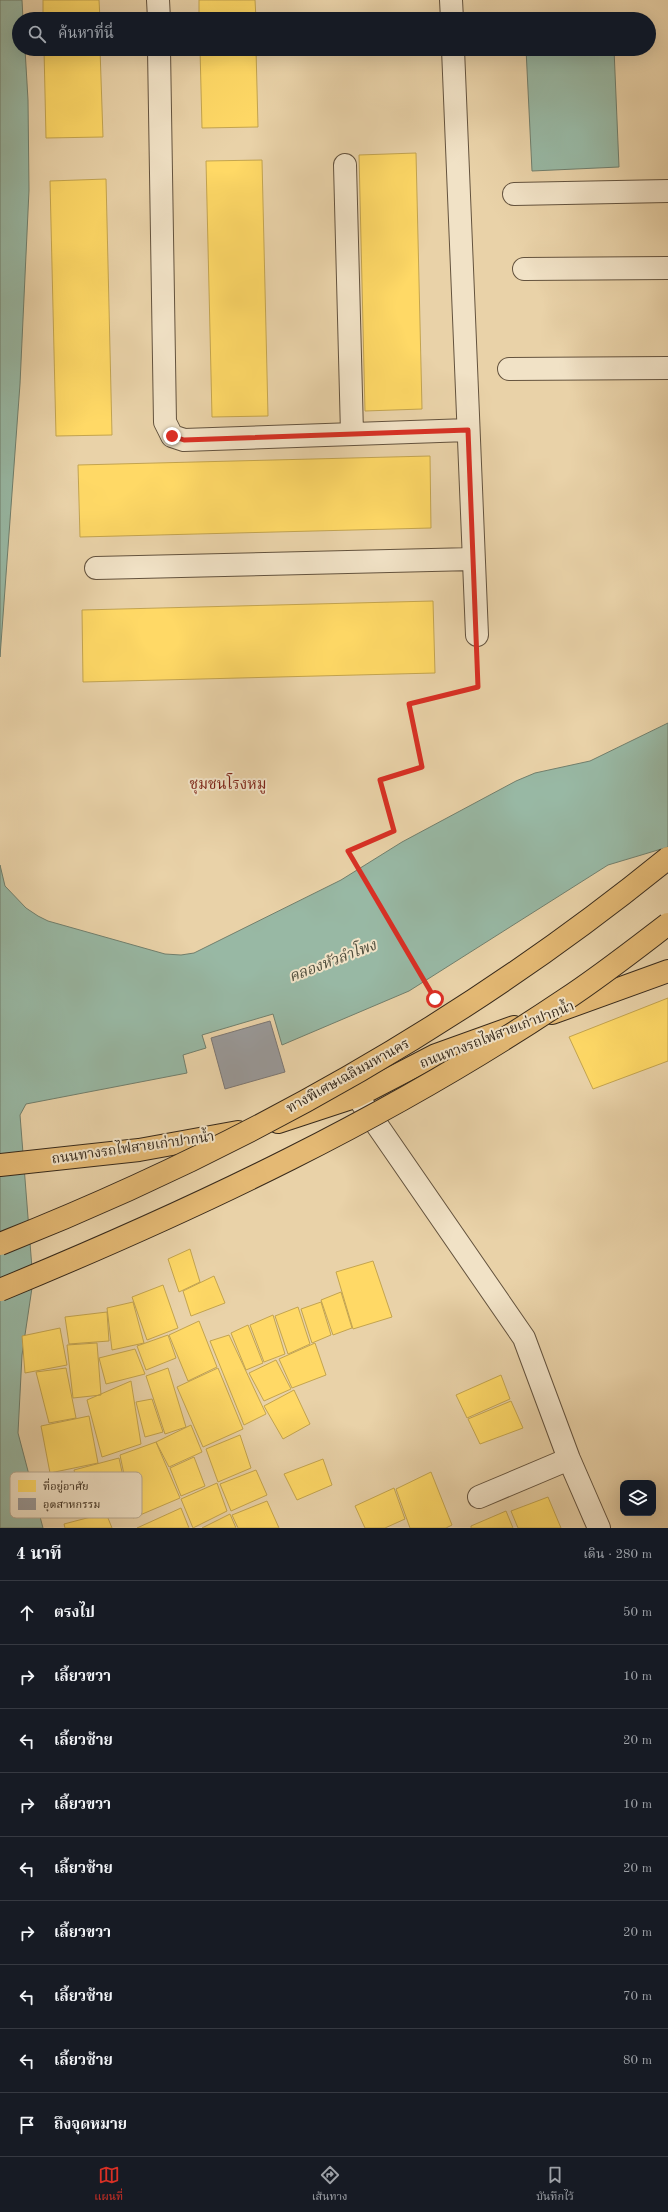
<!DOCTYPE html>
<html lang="th">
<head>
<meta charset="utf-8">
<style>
	:root { --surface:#171b24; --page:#20242c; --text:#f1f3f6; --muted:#9ea1a6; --line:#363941; --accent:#d93025 }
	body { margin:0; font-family:"Old Standard TT","Noto Serif Thai",serif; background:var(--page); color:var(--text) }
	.controls { position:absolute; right:12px; bottom:12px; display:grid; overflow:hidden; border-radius:8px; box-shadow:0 4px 16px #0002 }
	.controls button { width:36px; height:36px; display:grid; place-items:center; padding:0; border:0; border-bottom:1px solid var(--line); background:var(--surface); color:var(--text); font:20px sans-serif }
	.stop { position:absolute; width:12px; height:12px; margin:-9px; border:3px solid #d93025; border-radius:50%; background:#fff }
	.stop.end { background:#d93025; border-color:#fff; box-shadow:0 1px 4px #0008 }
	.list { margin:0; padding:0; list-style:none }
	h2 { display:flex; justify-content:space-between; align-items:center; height:52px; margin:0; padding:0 16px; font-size:17px }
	h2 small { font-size:13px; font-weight:400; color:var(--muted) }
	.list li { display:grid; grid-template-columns:26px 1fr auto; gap:12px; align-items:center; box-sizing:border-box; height:64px; padding:0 16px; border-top:1px solid var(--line) }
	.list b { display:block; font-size:15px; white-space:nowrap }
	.list em { font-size:13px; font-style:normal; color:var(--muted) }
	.icon { flex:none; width:22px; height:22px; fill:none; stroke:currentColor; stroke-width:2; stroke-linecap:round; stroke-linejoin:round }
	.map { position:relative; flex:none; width:668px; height:1528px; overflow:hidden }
	.search { position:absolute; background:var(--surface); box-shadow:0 4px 16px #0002; left:12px; right:12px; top:12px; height:44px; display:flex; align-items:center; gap:10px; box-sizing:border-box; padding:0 14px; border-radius:22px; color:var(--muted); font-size:15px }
	.sheet { height:628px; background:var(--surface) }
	nav { display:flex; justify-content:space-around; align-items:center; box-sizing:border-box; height:56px; border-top:1px solid var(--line); background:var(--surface); font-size:11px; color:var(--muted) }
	nav a { display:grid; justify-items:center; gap:2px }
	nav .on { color:var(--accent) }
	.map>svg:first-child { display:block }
	.water { fill:#98b8a4; stroke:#717f6d }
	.homes { fill:#ffd966; stroke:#c3a44f }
	.industry { fill:#999; stroke:#7c7773 }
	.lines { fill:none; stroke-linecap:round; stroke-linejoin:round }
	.minor-casing { stroke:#64533e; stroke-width:24 }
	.major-casing { stroke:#37291a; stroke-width:24 }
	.path { stroke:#37291a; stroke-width:2.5; stroke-dasharray:1 2; stroke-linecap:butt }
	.minor { stroke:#f1e2c6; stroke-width:22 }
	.major { stroke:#e4b974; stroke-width:22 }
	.highway-bridge-casing { stroke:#37291a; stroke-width:24; stroke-linecap:butt }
	.highway-bridge { stroke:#e4b974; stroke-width:22 }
	.route { stroke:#d93025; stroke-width:5 }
	.labels { text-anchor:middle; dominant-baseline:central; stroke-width:4; stroke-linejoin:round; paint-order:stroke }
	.street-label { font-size:14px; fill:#37291a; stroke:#f1e2c6 }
	.neighbourhood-label { font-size:15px; fill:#7a1f14; stroke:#f1e2c6 }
	.water-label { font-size:15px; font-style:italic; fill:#4f4d3c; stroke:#f1e2c6 }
	.key { fill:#f1e2c6; stroke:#b9aa92; stroke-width:1 }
	.key-label { font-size:11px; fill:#37291a }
</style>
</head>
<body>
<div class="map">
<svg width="668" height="1528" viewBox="0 0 668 1528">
	<rect width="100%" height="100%" fill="#e9d2a8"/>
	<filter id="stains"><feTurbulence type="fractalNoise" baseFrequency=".005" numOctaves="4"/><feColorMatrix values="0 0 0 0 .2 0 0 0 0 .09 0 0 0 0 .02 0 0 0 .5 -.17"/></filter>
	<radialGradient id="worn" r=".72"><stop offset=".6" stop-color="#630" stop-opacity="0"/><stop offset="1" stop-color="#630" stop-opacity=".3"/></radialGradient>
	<path class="water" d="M0,0h22l1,19h-4v30h6l3,51 1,90 -9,194 -20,273z
		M526,49h88l5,118 -87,4z
		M668,723v124l-60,18 -199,126 -127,54 -9,-31 -71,21 4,13 -23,7 4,18 -161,31 -6,11 13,166 -11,74 -4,78 25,95h-43v-663l5,21 21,22 12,8 10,5 117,33 16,1 13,-2 147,-73 61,-38 114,-61 19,-8 55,-12z"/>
	<path class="homes" d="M43,0h56l1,19h-57z
		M199,0h56l1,19h-57z
		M44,49h56l3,88 -57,1z
		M200,49h56l2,78 -56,1z
		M416,153l6,256 -57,2 -6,-256z
		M262,160l6,256 -56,1 -6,-256z
		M106,179l6,256 -56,1 -6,-255z
		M430,456l1,72 -351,9 -2,-72z
		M433,601l2,72 -352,9 -1,-72z
		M668,998v63l-75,28 -24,-52z
		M190,1249l10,33 -21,10 -11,-33z
		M373,1261l19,56 -39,12 -17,-57z
		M214,1276l11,27 -34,13 -8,-25z
		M163,1285l15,43 -31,12 -15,-43z
		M341,1292l11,36 -19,7 -12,-35z
		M133,1302l11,41 -32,7 -5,-42z
		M321,1302l10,33 -19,8 -11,-34z
		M298,1307l12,37 -22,10 -13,-38z
		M107,1312l2,29 -40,3 -4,-27z
		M273,1315l12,39 -21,8 -14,-37z
		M199,1321l18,46 -29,14 -19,-46z
		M248,1325l15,38 -17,7 -15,-37z
		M60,1328l7,37 -42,8 -3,-37z
		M168,1335l8,23 -30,12 -9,-24z
		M229,1335l37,79 -22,11 -34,-84z
		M97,1343l4,52 -28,3 -6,-53z
		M315,1343l11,32 -34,13 -13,-29z
		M135,1349l10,25 -39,10 -7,-26z
		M276,1360l15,29 -27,12 -15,-28z
		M66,1368l10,50 -27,5 -13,-51z
		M168,1368l18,59 -21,7 -19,-58z
		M218,1368l25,61 -40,18 -26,-60z
		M501,1375l9,24 -43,19 -11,-23z
		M131,1381l10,63 -39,13 -15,-57z
		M294,1390l16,34 -27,15 -19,-33z
		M152,1399l11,33 -18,5 -9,-35z
		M511,1401l12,27 -43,16 -12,-25z
		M89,1416l9,47 -48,10 -9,-47z
		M191,1425l11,27 -33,15 -13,-25z
		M240,1435l11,33 -33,14 -12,-33z
		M156,1442l24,56 -47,20 -13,-63z
		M194,1457l11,29 -24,10 -11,-28z
		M119,1458l8,37 -44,10 -9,-35z
		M323,1459l9,26 -35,15 -13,-26z
		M256,1470l11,25 -36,16 -11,-27z
		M431,1472l21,53 -6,3h-36l-14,-39z
		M217,1483l10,28 -34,17 -12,-29z
		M394,1488l11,31 -20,9h-20l-10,-22z
		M548,1497l13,31h-43l-7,-17z
		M267,1501l12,27h-41l-6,-13z
		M181,1508l8,20h-52z
		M506,1511l7,17h-42v-2z
		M106,1513l6,15h-47l-1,-4z
		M230,1514l6,14h-34z"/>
	<path class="industry" d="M270,1021l15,51 -60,17 -14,-51z"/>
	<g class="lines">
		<g class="minor-casing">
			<path id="minor" d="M158,0l1,19
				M451,0l1,19
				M159,49l6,373 7,14 12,4 284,-10
				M453,49l24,586
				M345,165l7,268
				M514,194l154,-3
				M524,269l144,-1
				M509,369l159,-1
				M96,568l377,-9
				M357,1096l167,242 45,121 30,69
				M479,1497l90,-38"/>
		</g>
		<g class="major-casing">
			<path id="major" d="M552,1013l116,-42
				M278,1122l79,-26 79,-41 78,-28
				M0,1165l139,-15 99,-18"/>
		</g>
		<path class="path" d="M434,997l-86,-146 46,-20 -14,-51 42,-13 -13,-63 69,-17 -1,-29"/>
		<use href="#minor" class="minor"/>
		<use href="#major" class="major"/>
		<g class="highway-bridge-casing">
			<path id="highway-bridge" d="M0,1244c240,-95 468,-223 668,-386
				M0,1290c196,-81 389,-172 566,-291 35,-23 68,-49 102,-75"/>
		</g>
		<use href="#highway-bridge" class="highway-bridge"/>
	</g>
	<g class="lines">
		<path class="route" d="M172,436l12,4 284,-10 10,257 -69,17 13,63 -42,13 14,51 -46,20 87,148"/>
	</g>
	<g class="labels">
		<g class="street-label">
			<text transform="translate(497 1035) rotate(-21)">ถนนทางรถไฟสายเก่าปากน้ำ</text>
			<text transform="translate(348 1076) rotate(-29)">ทางพิเศษเฉลิมมหานคร</text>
			<text transform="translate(133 1148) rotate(-8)">ถนนทางรถไฟสายเก่าปากน้ำ</text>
		</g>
		<g class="neighbourhood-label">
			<text x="228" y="785">ชุมชนโรงหมู</text>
		</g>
		<g class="water-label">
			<text transform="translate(333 962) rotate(-21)">คลองหัวลำโพง</text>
		</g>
	</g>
	<rect x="10" y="1472" width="132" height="46" rx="6" class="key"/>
	<rect x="18" y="1480" width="18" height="12" fill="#ffd966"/>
	<rect x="18" y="1498" width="18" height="12" fill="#999"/>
	<g class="key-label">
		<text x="43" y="1490">ที่อยู่อาศัย</text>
		<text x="43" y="1508">อุตสาหกรรม</text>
	</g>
	<rect width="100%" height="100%" filter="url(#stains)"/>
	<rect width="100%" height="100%" fill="url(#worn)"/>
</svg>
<div class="controls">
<button><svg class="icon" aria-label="layers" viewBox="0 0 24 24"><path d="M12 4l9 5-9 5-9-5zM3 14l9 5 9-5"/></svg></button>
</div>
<div class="stop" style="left:435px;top:999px"></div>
<div class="stop end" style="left:172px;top:436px"></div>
<div class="search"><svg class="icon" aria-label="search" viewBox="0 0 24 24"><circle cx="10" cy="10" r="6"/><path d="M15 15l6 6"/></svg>ค้นหาที่นี่</div>
</div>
<section class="sheet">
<h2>4 นาที<small>เดิน · 280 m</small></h2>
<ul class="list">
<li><svg class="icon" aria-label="ahead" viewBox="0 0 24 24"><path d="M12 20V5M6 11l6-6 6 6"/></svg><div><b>ตรงไป</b></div><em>50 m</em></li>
<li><svg class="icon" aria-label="right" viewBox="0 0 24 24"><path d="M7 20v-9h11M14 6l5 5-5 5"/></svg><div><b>เลี้ยวขวา</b></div><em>10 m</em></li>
<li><svg class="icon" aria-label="left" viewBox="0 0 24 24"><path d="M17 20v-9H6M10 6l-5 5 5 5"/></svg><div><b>เลี้ยวซ้าย</b></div><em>20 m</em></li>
<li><svg class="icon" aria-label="right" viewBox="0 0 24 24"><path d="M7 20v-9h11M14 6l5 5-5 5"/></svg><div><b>เลี้ยวขวา</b></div><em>10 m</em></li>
<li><svg class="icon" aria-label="left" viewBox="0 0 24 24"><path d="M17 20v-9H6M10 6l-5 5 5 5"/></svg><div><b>เลี้ยวซ้าย</b></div><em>20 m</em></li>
<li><svg class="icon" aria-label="right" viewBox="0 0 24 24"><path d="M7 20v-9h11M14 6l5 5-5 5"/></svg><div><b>เลี้ยวขวา</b></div><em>20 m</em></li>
<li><svg class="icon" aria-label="left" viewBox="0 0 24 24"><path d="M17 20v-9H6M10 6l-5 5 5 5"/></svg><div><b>เลี้ยวซ้าย</b></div><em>70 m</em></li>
<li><svg class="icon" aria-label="left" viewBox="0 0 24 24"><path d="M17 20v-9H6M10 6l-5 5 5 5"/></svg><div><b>เลี้ยวซ้าย</b></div><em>80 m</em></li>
<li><svg class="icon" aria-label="arrive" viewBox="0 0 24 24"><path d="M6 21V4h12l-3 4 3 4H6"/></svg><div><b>ถึงจุดหมาย</b></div></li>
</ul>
</section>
<nav>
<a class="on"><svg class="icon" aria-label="map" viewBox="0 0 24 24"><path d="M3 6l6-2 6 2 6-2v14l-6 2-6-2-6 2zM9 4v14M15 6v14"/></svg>แผนที่</a>
<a><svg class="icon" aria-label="directions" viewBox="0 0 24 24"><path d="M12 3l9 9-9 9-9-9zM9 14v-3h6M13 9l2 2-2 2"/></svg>เส้นทาง</a>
<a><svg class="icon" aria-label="saved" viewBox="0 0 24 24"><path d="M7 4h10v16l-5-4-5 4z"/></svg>บันทึกไว้</a>
</nav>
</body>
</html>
